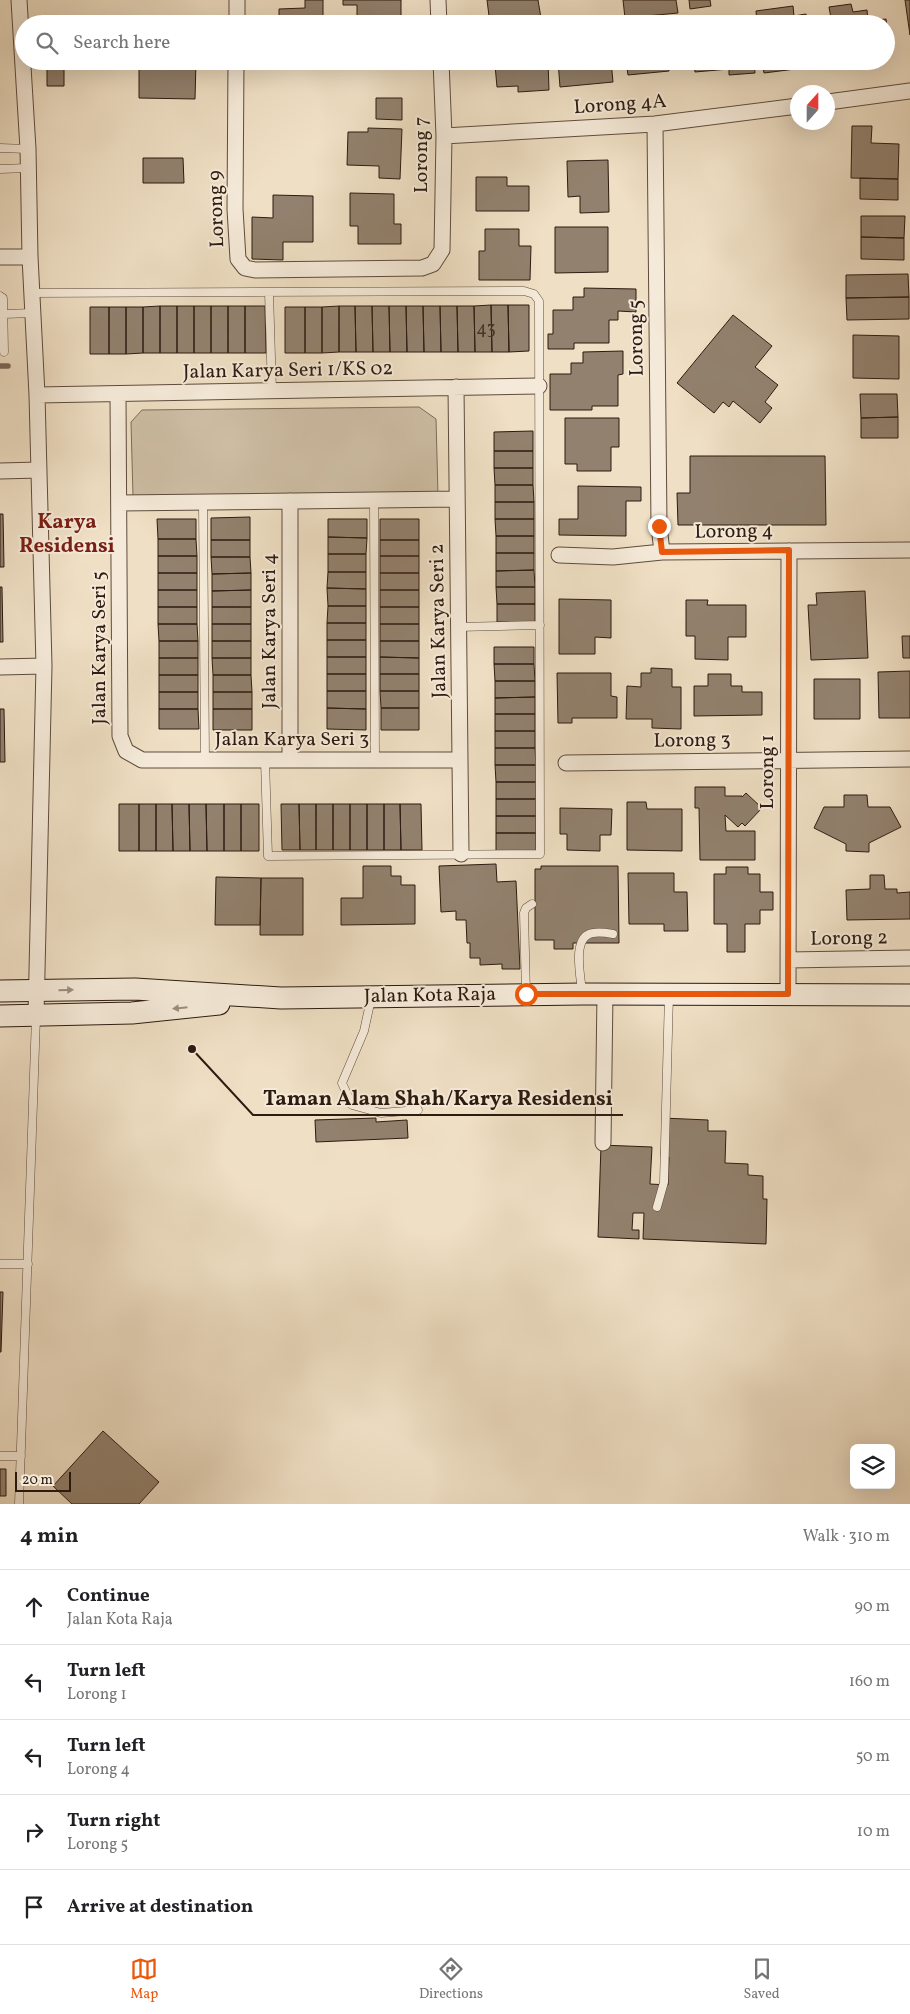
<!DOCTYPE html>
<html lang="en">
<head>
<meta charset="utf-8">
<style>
	:root { --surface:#fff; --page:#f2f2f2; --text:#202124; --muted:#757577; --line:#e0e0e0; --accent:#ea580c }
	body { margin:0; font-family:Vollkorn,serif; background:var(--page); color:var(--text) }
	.controls { position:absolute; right:15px; bottom:15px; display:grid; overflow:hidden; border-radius:8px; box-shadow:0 5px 20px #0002 }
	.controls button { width:45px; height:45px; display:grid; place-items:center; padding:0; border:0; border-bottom:1px solid var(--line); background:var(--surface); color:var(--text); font:25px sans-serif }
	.compass { position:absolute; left:790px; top:85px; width:45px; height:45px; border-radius:50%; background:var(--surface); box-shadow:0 5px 20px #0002; rotate:21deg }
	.scale { position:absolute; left:15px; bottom:12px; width:56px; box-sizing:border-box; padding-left:5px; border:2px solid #2d1b10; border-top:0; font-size:14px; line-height:18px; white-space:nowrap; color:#2d1b10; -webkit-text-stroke:4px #f5ead9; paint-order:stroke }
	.stop { position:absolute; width:15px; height:15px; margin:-11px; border:4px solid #ea580c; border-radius:50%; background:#fff }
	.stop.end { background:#ea580c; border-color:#fff; box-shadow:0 1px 5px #0008 }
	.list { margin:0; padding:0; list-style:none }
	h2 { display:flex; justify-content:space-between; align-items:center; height:65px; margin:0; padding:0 20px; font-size:21px }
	h2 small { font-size:16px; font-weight:400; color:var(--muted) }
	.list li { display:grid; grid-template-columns:32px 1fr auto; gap:15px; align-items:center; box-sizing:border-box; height:75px; padding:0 20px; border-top:1px solid var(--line) }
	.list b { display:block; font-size:19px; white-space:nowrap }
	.list p { margin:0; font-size:16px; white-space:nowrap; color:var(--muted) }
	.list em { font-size:16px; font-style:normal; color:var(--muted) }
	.icon { flex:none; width:28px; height:28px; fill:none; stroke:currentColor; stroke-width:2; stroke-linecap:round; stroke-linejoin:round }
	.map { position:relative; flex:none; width:910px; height:1504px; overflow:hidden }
	.search { position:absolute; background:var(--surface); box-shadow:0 5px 20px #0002; left:15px; right:15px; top:15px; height:55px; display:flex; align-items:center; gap:12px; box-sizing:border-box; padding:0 18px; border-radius:28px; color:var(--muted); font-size:19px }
	.sheet { height:440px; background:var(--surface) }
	nav { display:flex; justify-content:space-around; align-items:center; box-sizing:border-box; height:70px; border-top:1px solid var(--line); background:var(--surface); font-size:14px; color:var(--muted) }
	nav a { display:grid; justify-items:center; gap:2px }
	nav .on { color:var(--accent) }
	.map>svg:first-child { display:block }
	.green { fill:#cebea5; stroke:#7e6c5a }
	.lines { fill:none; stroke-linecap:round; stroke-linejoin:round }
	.stream { stroke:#7a6857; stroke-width:5.5 }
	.building { fill:#92816e; stroke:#2d1b10 }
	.service-casing { stroke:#5e4c3d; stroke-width:9 }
	.minor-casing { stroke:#5e4c3d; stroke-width:17 }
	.secondary-casing { stroke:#2d1b10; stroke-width:23 }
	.service { stroke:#f5ead9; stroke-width:8 }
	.minor { stroke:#f5ead9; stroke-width:15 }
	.secondary { stroke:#f5ead9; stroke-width:21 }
	.oneway { fill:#9b8d7f }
	.route { stroke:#ea580c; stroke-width:6 }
	.labels { text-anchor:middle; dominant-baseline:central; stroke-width:4; stroke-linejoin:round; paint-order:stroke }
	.number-label { font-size:18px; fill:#463428 }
	.street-label { font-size:20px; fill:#2d1b10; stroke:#f5ead9 }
	.neighbourhood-label { font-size:21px; font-weight:bold; fill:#7a1f14; stroke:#f5ead9 }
	.leader { fill:none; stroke:#2d1b10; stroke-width:2 }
	.callout-dot { fill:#2d1b10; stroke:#f5ead9; stroke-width:2 }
	.callout-label { font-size:21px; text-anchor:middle; font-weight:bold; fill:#2d1b10; stroke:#f5ead9; stroke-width:4; stroke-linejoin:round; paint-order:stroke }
</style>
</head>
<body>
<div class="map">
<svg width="910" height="1504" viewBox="0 0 910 1504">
	<rect width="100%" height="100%" fill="#efdfc4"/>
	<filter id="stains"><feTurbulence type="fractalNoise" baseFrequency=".004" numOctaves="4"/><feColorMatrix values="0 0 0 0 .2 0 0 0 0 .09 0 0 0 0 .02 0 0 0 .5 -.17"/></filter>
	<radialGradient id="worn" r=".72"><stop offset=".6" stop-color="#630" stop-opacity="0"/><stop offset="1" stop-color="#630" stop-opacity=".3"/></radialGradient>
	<path class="green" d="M419,407l17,12 2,76 -305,2 -2,-75 11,-12z"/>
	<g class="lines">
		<path class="stream" d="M0,366h8"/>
	</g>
	<path class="building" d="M305,0h18v24h-44v-15l26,-1z
		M343,0h58v24h-37v-5h-7v-14h-14z
		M487,0h51l4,24h-52z
		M623,0h53l2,13 -53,5z
		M689,0h21l1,6 -21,3z
		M905,0h5v35z
		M851,4l2,8 14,-2 1,11 18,-2 4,29h-4v-24h-54l-3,-17z
		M793,6l1,10 12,-2 2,10h-51l-1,-13z
		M714,16v8h-24v-6z
		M47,61h17v25h-17z
		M139,61h57l-1,38 -56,-1z
		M516,61h32l1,29 -31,2v-6l-21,1 -2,-22 21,-1z
		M558,61h53l2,21 -53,5z
		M626,61h42l1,10 -41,4z
		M694,61h60l1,12 -26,2v-6l-34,3z
		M762,61h65v4l-63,8z
		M837,61h27l1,4 -27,4z
		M376,98h26v22l-26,-1z
		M852,126h20l-1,17 28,1 -1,35 -47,-1z
		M368,128l34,1 -2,50 -21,-1v-12l-32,-1 1,-33h20z
		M143,158h40l1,25h-41z
		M608,160l1,52 -29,1v-17l-12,1 -1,-36z
		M476,177h31v9h22v25h-53z
		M860,178l38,1v21l-38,-1z
		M350,193l44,1v30h7v20h-43v-18h-8z
		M273,195l40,1v46h-30v18l-31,-1v-42l21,1z
		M861,216h44l-1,22 -43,-1z
		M555,227h53v45l-53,1z
		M485,229h34v17h12l-1,34h-51v-29h6z
		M861,237l43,1v22l-43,-1z
		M908,274l1,23 -63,1v-23z
		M584,288l52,1v23l-18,-1v9h-9v23h-35v6h-26v-15h5v-24h20v-13h11z
		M909,297v22l-62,1 -1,-22z
		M491,305h17l1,47h-17z
		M491,305l1,47h-17l-1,-46z
		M508,305h21v46l-20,1z
		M160,306h17v47h-17z
		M160,306v47h-17v-46z
		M177,306h17v47h-17z
		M194,306h17v47h-17z
		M211,306h17v47h-17z
		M228,306h17v47h-17z
		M245,306h20l1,47h-21z
		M339,306h16l1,46h-17z
		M339,306v46l-17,1v-46z
		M355,306h17l1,46h-17z
		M372,306h17l1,46h-17z
		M389,306h17l1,46h-17z
		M406,306h17l1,46h-17z
		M423,306h17l1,46h-17z
		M440,306h17l1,46h-17z
		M457,306h17l1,46h-17z
		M90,307h19v47h-19z
		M109,307h17v47h-17z
		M126,307h17v46l-17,1z
		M285,307h20v46h-20z
		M305,307h17v46h-17z
		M733,315l39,31 -17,21 23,18 -13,17 7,6 -12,15 -27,-22 -4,6 -6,-5 -9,11 -37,-30z
		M853,335l46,1v43l-46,-1z
		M623,351v23l-5,1v31h-26v4h-42v-36h21v-11h12v-11z
		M860,394h37l1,23 -37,1z
		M898,417v21h-37v-20z
		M565,418h54v29h-8v24h-34v-7h-12z
		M533,431v20h-39v-19z
		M494,451h39v17h-39z
		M690,456h135l1,69h-148l-1,-32h13z
		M494,468h39v17h-38z
		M495,485h38l1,17h-39z
		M578,486l63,1v14h-15v35l-67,-1v-16h19z
		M495,502h39v17h-39z
		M0,514h3l1,53h-4z
		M250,517v23h-39v-22z
		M157,519h39v20h-38z
		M328,519h39v19l-39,-1z
		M380,519h39v21h-39z
		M495,519h39v17h-38z
		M496,536h38v17h-38z
		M328,537l39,1 -1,16h-38z
		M158,539h38l1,17h-39z
		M211,540h39v17h-39z
		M380,540h39v16h-39z
		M496,553h38v17l-38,1z
		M328,554h38v18h-38z
		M158,556h39v17h-39z
		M380,556h39v17h-39z
		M211,557h39l1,16 -39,1z
		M534,570l1,17h-39v-16z
		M328,572h38v17l-39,-1z
		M158,573h39v17h-39z
		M251,573v17l-39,1v-17z
		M380,573h39v17h-39z
		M0,587h2l1,55h-3z
		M496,587h39v17h-38z
		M327,588l39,1v17h-38z
		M158,590h39v17h-39z
		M251,590v17h-39v-16z
		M380,590h39v17h-39z
		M865,591l3,67 -57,2 -3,-55h9l-1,-12z
		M559,599l52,1v38l-16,-1v17h-36z
		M686,600h22l-1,5h39v32h-18v23l-33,-1v-23h-9z
		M497,604h38v18h-38z
		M328,606h38v17h-39z
		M158,607h39v17h-39z
		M212,607h39v17h-39z
		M380,607h39v17h-39z
		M327,623h39v17h-39z
		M158,624h39l1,17h-39z
		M212,624h39v17h-39z
		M380,624h39v17h-39z
		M902,636h8v22h-7z
		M327,640h39v17h-39z
		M159,641h39v17h-39z
		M212,641h39v17h-39z
		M380,641h39v17l-39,-1z
		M494,647h40v17h-40z
		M327,657h39v17h-39z
		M380,657l39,1v16h-39z
		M159,658h39v17h-39z
		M212,658h39v17h-38z
		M494,664h40l1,17h-40z
		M651,668l21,1v18h9v42l-29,-1v-9h-26l1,-33 14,1v-14h10z
		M910,671v47h-31l-1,-46z
		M557,673h54v23l6,1v21h-45v5h-14z
		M327,674h39v17h-39z
		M380,674h39v17h-39z
		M708,674h23v12h11v6h20v23l-68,1v-30h14z
		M159,675h39v17h-39z
		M213,675h38l1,17h-39z
		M814,679h46v40h-46z
		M495,681h40v16l-40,1z
		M327,691h39v18l-39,-1z
		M380,691h39v17h-38z
		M159,692h39v17h-39z
		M213,692h39v17h-39z
		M535,697v17h-40v-16z
		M327,708l39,1v21l-39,-1z
		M381,708h38v22h-38z
		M0,709h4l1,53h-5z
		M159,709h39l1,20h-40z
		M213,709h39v21h-39z
		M495,714h40v17h-40z
		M495,731h40v17h-40z
		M495,748h40l1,17h-41z
		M495,765h41v17h-40z
		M496,782h40v17h-40z
		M695,787h30v9h17v1l4,-4 16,15 -17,18 -3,-3 -4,4 -13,-12 1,16h29v29h-55l-1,-52h-4z
		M844,795h23l1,12h22l11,20 -32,16v9l-23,-1v-7l-32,-16 10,-21h20z
		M496,799h40v17h-40z
		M627,802h19l1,7h35v42l-55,-1z
		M119,804h20v47h-20z
		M139,804h17v47h-17z
		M156,804h16l1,47h-17z
		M172,804h17l1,47h-17z
		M189,804h17l1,47h-17z
		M206,804h18v47h-17z
		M224,804h17v47h-17z
		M241,804h18v47h-18z
		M281,804h18l1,46h-18z
		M299,804h17v46h-16z
		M316,804h17v46h-17z
		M333,804h17v46h-17z
		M350,804h17v46h-17z
		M367,804h17v46h-17z
		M384,804h16l1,46h-17z
		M400,804h21l1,46h-21z
		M560,808l52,1 -1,26h-11v16l-33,-1v-16h-7z
		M496,816h40v17h-40z
		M496,833h40v19h-40z
		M496,864l1,18 19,-1 4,88h-18v-5l-22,1v-7h-10v-15h-3l-1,-23h-10v-9l-15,1 -2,-46z
		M363,866h28v10h10v9h14v39l-74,1v-27h22z
		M541,866h77l1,77h-46v6h-19v-9h-19v-71h6z
		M726,867h22v7h12v18h13v18h-13v14h-15v28h-18v-28h-13v-50h12z
		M628,873h46v19h13l1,39h-24v-7h-35z
		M870,875h14l1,14h12v4l13,-1v27l-63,1 -1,-30 24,-1z
		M216,877l45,1 -1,47h-45z
		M261,878h42v57h-43z
		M376,1118v4l31,-2 1,18 -92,4 -1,-22z
		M663,1118l45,2v11h18l-1,32 23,1v11l15,1v23h4l-1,45 -123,-5 1,-26h-11l-1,17h7v9l-41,-2 3,-92 51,2 -2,37 18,1 1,-28 -8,-1z
		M0,1292h3l-2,60h-1z
		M103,1431l56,51 -20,22h-67l-19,-18z
		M0,1469h6v27h-6z"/>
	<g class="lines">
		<g class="service-casing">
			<path id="service" d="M0,148l28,1
				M0,169l28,-1
				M269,292l3,99
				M32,293l492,-2 10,3 5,7 1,553 -272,2 -3,-96
				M0,296l3,2 1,54
				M4,314l29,-1
				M374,500l1,260
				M203,502l2,258
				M458,627l82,-2
				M582,992c-1,-15 -11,-56 11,-59 6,-1 14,0 20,1
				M526,994l-2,-81 2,-5 6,-4
				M371,999l-7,32 -22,52 10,22 29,8 37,-3
				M657,1207l7,-25 5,-187
				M0,1264h28
				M0,1456h21
				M19,1504l17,-487"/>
		</g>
		<g class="minor-casing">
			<path id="minor" d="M19,0l9,149 2,108 7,138 7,271 -8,349
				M438,0l1,24
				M237,24v-24
				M236,61l-1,148 3,50 7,9 10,2 167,-2 11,-4 9,-14 2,-114 -3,-75
				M828,102l82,-11
				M655,124l4,402 3,26
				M444,136l211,-12 143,-18
				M0,257h30
				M456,387l5,467
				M118,394l2,342 6,15 16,9h318
				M37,395l502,-9
				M0,471l39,-1
				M290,501v259
				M119,503l338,-4
				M559,555l54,2 49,-5 248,-2
				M0,667l44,-1
				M566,763l344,-4
				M788,960l122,-2
				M788,994l1,-443
				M603,1143l2,-150"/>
		</g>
		<g class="secondary-casing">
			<path id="secondary" d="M0,991l135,-2 146,9 302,-4 327,1
				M0,1016l132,-3 87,-9"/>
		</g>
		<use href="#service" class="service"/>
		<use href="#minor" class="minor"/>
		<use href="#secondary" class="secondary"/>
	</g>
	<defs><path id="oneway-solid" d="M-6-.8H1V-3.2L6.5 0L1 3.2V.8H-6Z" transform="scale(1.25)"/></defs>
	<g class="oneway">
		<use href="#oneway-solid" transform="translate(66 990) rotate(-1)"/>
		<use href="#oneway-solid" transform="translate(180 1008) rotate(174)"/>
	</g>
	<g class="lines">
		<path class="route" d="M526,994h262l1,-444 -127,2 -3,-26"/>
	</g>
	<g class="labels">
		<g class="number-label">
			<text x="486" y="329">43</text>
		</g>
		<g class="street-label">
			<text transform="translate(620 105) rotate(-4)">Lorong 4A</text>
			<text transform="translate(422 155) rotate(-90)">Lorong 7</text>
			<text transform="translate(217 209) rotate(-92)">Lorong 9</text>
			<text transform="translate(637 338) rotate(-91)">Lorong 5</text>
			<text transform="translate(288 371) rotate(-1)">Jalan Karya Seri 1/KS 02</text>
			<text transform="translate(734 532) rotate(-1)">Lorong 4</text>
			<text transform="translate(439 621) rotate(-91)">Jalan Karya Seri 2</text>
			<text transform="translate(270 631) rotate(-90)">Jalan Karya Seri 4</text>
			<text transform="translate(100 648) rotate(-90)">Jalan Karya Seri 5</text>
			<text x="292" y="740">Jalan Karya Seri 3</text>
			<text transform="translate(692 741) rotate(-1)">Lorong 3</text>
			<text transform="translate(768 772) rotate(-90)">Lorong 1</text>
			<text transform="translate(849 939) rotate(-1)">Lorong 2</text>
			<text transform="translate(430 996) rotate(-1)">Jalan Kota Raja</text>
		</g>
		<g class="neighbourhood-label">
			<text x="67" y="522">Karya<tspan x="67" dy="24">Residensi</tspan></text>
		</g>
	</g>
	<path class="leader" d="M192 1049L253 1115H623"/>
	<circle class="callout-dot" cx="192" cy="1049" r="5"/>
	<g class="callout-label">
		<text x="438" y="1105">Taman Alam Shah/Karya Residensi</text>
	</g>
	<rect width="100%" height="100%" filter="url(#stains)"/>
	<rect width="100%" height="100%" fill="url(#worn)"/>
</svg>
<div class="controls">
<button><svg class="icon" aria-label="layers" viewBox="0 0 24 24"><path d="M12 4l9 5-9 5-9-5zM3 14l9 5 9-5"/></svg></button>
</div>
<svg class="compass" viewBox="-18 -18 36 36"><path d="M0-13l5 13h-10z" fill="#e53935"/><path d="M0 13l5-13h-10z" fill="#757577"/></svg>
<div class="scale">20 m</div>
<div class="stop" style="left:526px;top:994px"></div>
<div class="stop end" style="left:659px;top:526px"></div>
<div class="search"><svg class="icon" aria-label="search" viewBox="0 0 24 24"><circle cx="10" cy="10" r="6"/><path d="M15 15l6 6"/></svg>Search here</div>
</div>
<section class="sheet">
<h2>4 min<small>Walk · 310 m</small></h2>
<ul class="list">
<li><svg class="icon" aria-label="ahead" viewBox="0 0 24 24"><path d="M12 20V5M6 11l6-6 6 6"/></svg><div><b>Continue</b><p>Jalan Kota Raja</p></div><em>90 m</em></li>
<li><svg class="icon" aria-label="left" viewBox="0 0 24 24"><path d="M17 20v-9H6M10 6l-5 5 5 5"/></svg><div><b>Turn left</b><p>Lorong 1</p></div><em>160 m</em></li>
<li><svg class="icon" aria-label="left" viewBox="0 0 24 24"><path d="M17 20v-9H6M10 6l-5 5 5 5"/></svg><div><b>Turn left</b><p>Lorong 4</p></div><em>50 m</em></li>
<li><svg class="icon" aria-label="right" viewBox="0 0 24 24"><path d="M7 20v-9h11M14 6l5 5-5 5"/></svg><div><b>Turn right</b><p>Lorong 5</p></div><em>10 m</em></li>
<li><svg class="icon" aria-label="arrive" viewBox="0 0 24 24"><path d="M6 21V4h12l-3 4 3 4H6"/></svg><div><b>Arrive at destination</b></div></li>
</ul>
</section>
<nav>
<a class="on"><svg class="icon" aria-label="map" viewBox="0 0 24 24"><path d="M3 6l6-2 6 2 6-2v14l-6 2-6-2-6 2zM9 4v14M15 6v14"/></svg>Map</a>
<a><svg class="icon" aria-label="directions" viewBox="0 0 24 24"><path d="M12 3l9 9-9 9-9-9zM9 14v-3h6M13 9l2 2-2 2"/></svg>Directions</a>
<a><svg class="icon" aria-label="saved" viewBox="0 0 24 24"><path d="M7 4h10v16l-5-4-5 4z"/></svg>Saved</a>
</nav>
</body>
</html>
